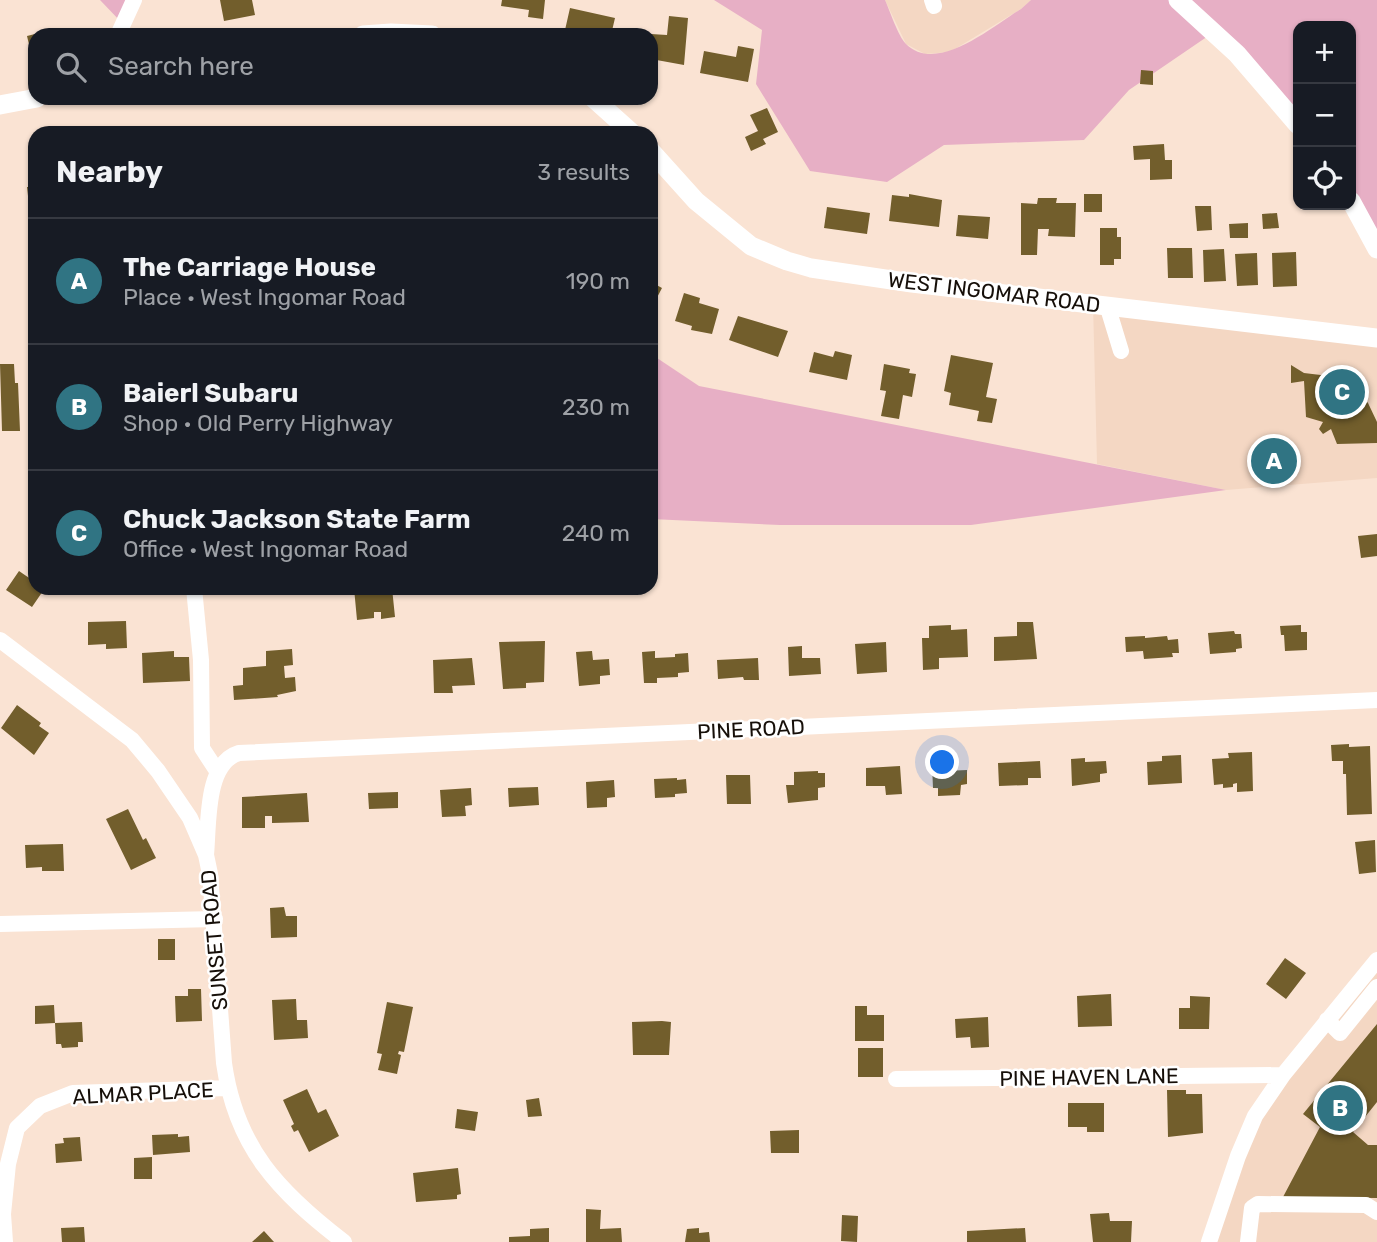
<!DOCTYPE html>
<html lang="en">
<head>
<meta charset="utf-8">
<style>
	:root { --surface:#171b24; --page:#242831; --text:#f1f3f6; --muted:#9ea1a6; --line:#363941; --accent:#307483 }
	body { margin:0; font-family:Rubik,sans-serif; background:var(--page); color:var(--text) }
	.controls { position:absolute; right:21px; top:21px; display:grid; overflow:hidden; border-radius:14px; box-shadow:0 2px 5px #0004 }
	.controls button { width:63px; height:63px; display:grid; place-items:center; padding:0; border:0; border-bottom:2px solid var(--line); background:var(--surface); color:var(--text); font:35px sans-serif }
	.you { position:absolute; left:943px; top:763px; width:24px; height:24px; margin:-18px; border:5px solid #fff; border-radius:50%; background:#1a73e8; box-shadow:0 0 0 10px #1a73e833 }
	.badge { display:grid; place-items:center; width:46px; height:46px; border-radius:50%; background:var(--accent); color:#fff; font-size:23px; font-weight:700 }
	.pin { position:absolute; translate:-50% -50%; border:4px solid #fff; box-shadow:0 2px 7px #0006 }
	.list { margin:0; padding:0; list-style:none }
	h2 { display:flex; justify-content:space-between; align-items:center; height:91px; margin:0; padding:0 28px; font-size:30px }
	h2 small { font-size:23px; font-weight:400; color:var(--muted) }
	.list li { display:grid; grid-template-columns:46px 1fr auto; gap:21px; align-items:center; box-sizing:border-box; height:126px; padding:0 28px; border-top:2px solid var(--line) }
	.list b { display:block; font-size:26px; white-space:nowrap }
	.list p { margin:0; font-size:23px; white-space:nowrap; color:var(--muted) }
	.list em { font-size:23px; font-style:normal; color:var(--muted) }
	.icon { flex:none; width:38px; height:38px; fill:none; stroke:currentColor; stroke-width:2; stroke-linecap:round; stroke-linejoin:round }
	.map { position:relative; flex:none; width:1377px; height:1242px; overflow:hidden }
	.search { position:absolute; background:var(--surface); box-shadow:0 2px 5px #0004; left:28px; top:28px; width:630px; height:77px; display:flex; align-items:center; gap:18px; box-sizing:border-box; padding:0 24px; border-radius:21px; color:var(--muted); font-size:26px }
	.panel { position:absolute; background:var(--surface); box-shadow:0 2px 5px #0004; left:28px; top:126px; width:630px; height:469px; border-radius:21px }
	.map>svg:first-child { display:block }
	.built { fill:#f4d7c3 }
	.green { fill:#e7afc5 }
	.building { fill:#725e2c }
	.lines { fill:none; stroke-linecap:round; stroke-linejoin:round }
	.minor { stroke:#fff; stroke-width:16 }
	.major { stroke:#fff; stroke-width:19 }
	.labels { text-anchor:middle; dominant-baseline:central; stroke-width:5; stroke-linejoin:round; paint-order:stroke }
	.street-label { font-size:21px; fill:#160f09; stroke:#fff }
</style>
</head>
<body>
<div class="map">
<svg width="1377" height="1242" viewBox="0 0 1377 1242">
	<rect width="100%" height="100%" fill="#fae3d3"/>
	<path class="built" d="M885,0h146l-10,9 -71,43 -25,2 -19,-10z
		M1093,303l284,35v140l-151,12 -129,-26z
		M1377,960v282h-168l38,-108z"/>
	<path class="green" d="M100,0h34l-12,23z
		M714,0h171c5,11 13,36 21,44 31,31 87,-18 115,-35l10,-9h346v249l-26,-48v-175h-53v99l-84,-93 -85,58 -45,50 -140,5 -57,37 -77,-11 -54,-87 6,-54z
		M651,354l48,32 527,104 -255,35h-191l-129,-6z"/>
	<path class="building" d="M220,0h32l3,15 -31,6z
		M502,0h43l-2,19 -15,-2 1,-7 -28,-4z
		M570,8l45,10 -4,17h-26l-20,-5z
		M669,16l19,2 -4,47 -33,-6v-25l16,1z
		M52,30l1,5h-17v-1z
		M35,34v22l-3,1 -5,-21z
		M738,46l16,3 -6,33 -48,-9 4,-22 32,6z
		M1141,70l12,1v14l-13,-1z
		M767,108l11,24 -15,7 3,5 -15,7 -6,-14 13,-6 -8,-16z
		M1164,144l1,16h7v19l-22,1v-21l-16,1 -1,-14z
		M27,187h8v36h-4z
		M909,194l33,6 -3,27 -50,-6 3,-26 17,2z
		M1084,194h18v18h-18z
		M1038,198h19l-1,5h20l-1,34 -27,-1 1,-7h-11l-1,26h-16v-52l16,1z
		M1195,206h16l1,24 -15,1z
		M827,207l43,6 -3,21 -43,-6z
		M1277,213l2,15 -16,1 -1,-15z
		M958,215l32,2 -2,22 -32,-3z
		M1248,223v15h-18l-1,-14z
		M1100,228h17v9h4v22h-7v6h-14z
		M1167,248h25l1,30h-25z
		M1224,249l2,32 -22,1 -1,-32z
		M1296,252l1,34 -24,1 -1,-34z
		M1257,253l1,32 -21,1 -2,-32z
		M651,282l11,6 -11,21z
		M684,293l16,5 -1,5 20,6 -7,25 -21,-4 1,-4 -17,-5z
		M738,316l50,15 -10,26 -49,-17z
		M835,351l17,4 -5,25 -38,-8 5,-20 19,5z
		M951,355l42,8 -7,34 11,2 -5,24 -15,-2 2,-10 -30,-6 2,-12 -7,-2z
		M0,364h14l1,19h3l2,48h-18z
		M884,364l26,5 -1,4 7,1 -4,23 -9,-2 -4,24 -18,-3 5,-25 -6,-1z
		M1291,365l13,8 25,3 26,13 6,-1 -1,6 8,9 9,19v21l-40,1 -6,-15 -8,5 -4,-5 4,-7 -17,-5 -2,-36 -13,2z
		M1265,447h19v29h-20z
		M30,482h5v29h-4z
		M1377,534v22l-16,2 -3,-22z
		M19,571l16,11v6h10l-13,19 -26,-17z
		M354,588h10v3l28,-3 3,29 -14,2v-7h-7v6l-17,2z
		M126,621l1,27 -21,1v-5l-18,1v-23z
		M1017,622h16l4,37 -43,2v-24l23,-1z
		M951,625v5l16,-1 1,28 -29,1v11l-16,1 -1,-32h7v-12z
		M1301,625v7h6v18l-22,1 -1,-16h-3l-1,-9z
		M1234,631l1,3h6l1,14 -6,1v3l-26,2 -2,-21z
		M1145,636v2l22,-2 1,4 10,-1 1,14h-7l1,4 -29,2 -1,-8 -17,1 -1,-15z
		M545,641l-1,41 -18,1v5l-23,1 -4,-47z
		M886,642l1,30 -30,2 -2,-30z
		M802,646v12h18l1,16 -32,2 -1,-29z
		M292,649l1,16 -9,1 1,12 10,-1 1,14 -19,4 1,2 -44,3 -1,-14 10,-1v-17l23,-2v-15z
		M174,651v6h15l1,24 -47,2 -1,-30z
		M592,651l1,9 16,-1 1,16 -10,1v8l-21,2 -3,-34z
		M655,651v7l20,-1v-3l13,-1 1,19 -11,1v4l-21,1v5h-13l-2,-31z
		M472,658l3,27 -23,1 1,7h-19l-1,-33z
		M758,658l1,22h-15l-1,-3 -25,2 -1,-19z
		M17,705l24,18 -2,3 10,7 -15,22 -33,-27z
		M1349,744v3l21,-1 2,68 -25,1 -1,-41h-3v-13h-11l-1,-16z
		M1252,752l1,39 -16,1v-9l-4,1v3l-10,1v-4l-9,1 -2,-26 17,-1 -1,-5z
		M1181,755l1,28 -34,2 -1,-23 15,-1v-5z
		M1085,758v4l21,-1 1,12 -7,1v8l-28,4 -1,-27z
		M1040,761l1,17h-13v7l-29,1 -1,-23z
		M932,765h13v6l22,-1v14l-6,1 -1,10 -22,1v-8h-5z
		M900,766l2,28 -16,1 -1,-9h-19v-18z
		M818,771v2h7v14l-7,1v12l-30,3 -2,-18h8v-13z
		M726,775h24l1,29h-24z
		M677,778v2l9,-1 1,14 -12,1v3l-20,1 -1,-19z
		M614,780l1,17 -8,1v9l-20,1 -1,-26z
		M538,787l1,18 -30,2 -1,-19z
		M471,788l1,17 -7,1 1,10 -24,1 -2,-27z
		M398,792v16l-29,1 -1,-16z
		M307,793l2,29 -37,1v-7h-7v12h-23v-31z
		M128,809l15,31 3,-2 10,20 -25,12 -25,-51z
		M1375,840l1,32 -17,2 -4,-32z
		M63,844l1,27h-22v-4l-16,1 -1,-23z
		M284,907l2,9h11v21l-26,1 -1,-30z
		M158,939h17v21h-17z
		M1285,958l21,15 -20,26 -20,-15z
		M188,989h13l1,32 -26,1 -1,-26h13z
		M1111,994l1,32 -34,1 -1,-31z
		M1190,996l20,1 -1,32h-30v-21h11z
		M296,999l1,21h10l1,18 -34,2 -2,-40z
		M387,1002l26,5 -9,45 -5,-1 -1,3 3,1 -4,19 -19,-4 4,-16 -5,-1z
		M54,1005l1,18 -20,1v-18z
		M855,1006h12v9h17v26h-29z
		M988,1017l1,30 -18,1 -1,-11 -14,1 -1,-19z
		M662,1021l9,1 -2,33h-36l-1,-33z
		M82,1022l1,20h-5v5l-16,1 -1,-4h-5l-1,-21z
		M1377,1024v78l-24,30 15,13h9v53l-94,-1 37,-70 -17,-13z
		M858,1048h25v29h-25z
		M307,1089l11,24 8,-4 13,27 -30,16 -11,-22 -4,2 -3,-6 3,-2 -11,-24z
		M1167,1090h19v4h16l1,39 -35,4z
		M539,1098l3,18 -14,1 -2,-17z
		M1068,1103h36v29h-17v-5h-19z
		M457,1109l21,3 -3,19 -20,-3z
		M799,1130v23h-28l-1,-22z
		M178,1134v3l11,-1 1,16 -37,3 -1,-20z
		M80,1137l2,24 -26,2 -1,-19 9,-1 -1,-5z
		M152,1157v22h-18v-21z
		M458,1168l3,26 -4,1v4l-41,3 -3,-29z
		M586,1209l15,1 -1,19 21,-1 1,14h-36z
		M1109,1213l1,8h22l-1,21h-38l-3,-28z
		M842,1215l16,1 -1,26 -16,-1z
		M84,1227l1,15h-23l-1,-14z
		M549,1228v14h-40v-5l21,-1v-7z
		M699,1228v5l10,-1 1,10h-25l2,-13z
		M1025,1228l1,14h-59v-11z
		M264,1231l10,11h-22z"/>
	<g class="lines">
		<path class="minor" d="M932,0l2,6
			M118,35l16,-35
			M1107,305l14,46
			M194,588l7,72 1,88 15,23
			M0,640l132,100 26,31 32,47 16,37 4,19 14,189c12,85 55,129 120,179
			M206,855c3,-31 -1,-92 33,-102l1138,-53
			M0,924l215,-5
			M1327,1020l13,13 37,-46
			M896,1079l387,-4
			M5,1242l-2,-28 5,-50 9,-36 23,-22 33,-13 155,-5
			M1209,1242l29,-86 17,-40 28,-41 94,-115
			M1248,1242l4,-34 6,-4 108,1 11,7"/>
		<path class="major" d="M1178,0l59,54 61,71
			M363,35l28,-2 41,2
			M593,98l39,35
			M0,105l37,-7
			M651,151l45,50 55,45 36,15 24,7 101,15 465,55
			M1351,201l26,48"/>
	</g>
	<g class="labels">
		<g class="street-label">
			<text transform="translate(994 292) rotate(7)">WEST INGOMAR ROAD</text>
			<text transform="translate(751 729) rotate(-3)">PINE ROAD</text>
			<text transform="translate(214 940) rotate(-95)">SUNSET ROAD</text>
			<text transform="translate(1089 1077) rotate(-1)">PINE HAVEN LANE</text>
			<text transform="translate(143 1093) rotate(-3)">ALMAR PLACE</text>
		</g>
	</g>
</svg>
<div class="controls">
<button>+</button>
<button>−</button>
<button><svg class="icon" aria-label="locate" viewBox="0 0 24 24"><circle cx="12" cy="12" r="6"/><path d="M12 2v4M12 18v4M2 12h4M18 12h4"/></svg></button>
</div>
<div class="you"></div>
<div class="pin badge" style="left:1274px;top:461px">A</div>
<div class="pin badge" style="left:1340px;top:1108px">B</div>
<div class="pin badge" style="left:1342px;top:392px">C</div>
<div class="search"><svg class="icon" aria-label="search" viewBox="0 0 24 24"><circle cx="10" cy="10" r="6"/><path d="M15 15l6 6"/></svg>Search here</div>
<section class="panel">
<h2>Nearby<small>3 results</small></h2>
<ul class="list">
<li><span class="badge">A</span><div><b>The Carriage House</b><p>Place · West Ingomar Road</p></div><em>190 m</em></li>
<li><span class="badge">B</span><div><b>Baierl Subaru</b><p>Shop · Old Perry Highway</p></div><em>230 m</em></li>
<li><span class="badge">C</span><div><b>Chuck Jackson State Farm</b><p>Office · West Ingomar Road</p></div><em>240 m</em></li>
</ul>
</section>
</div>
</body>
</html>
